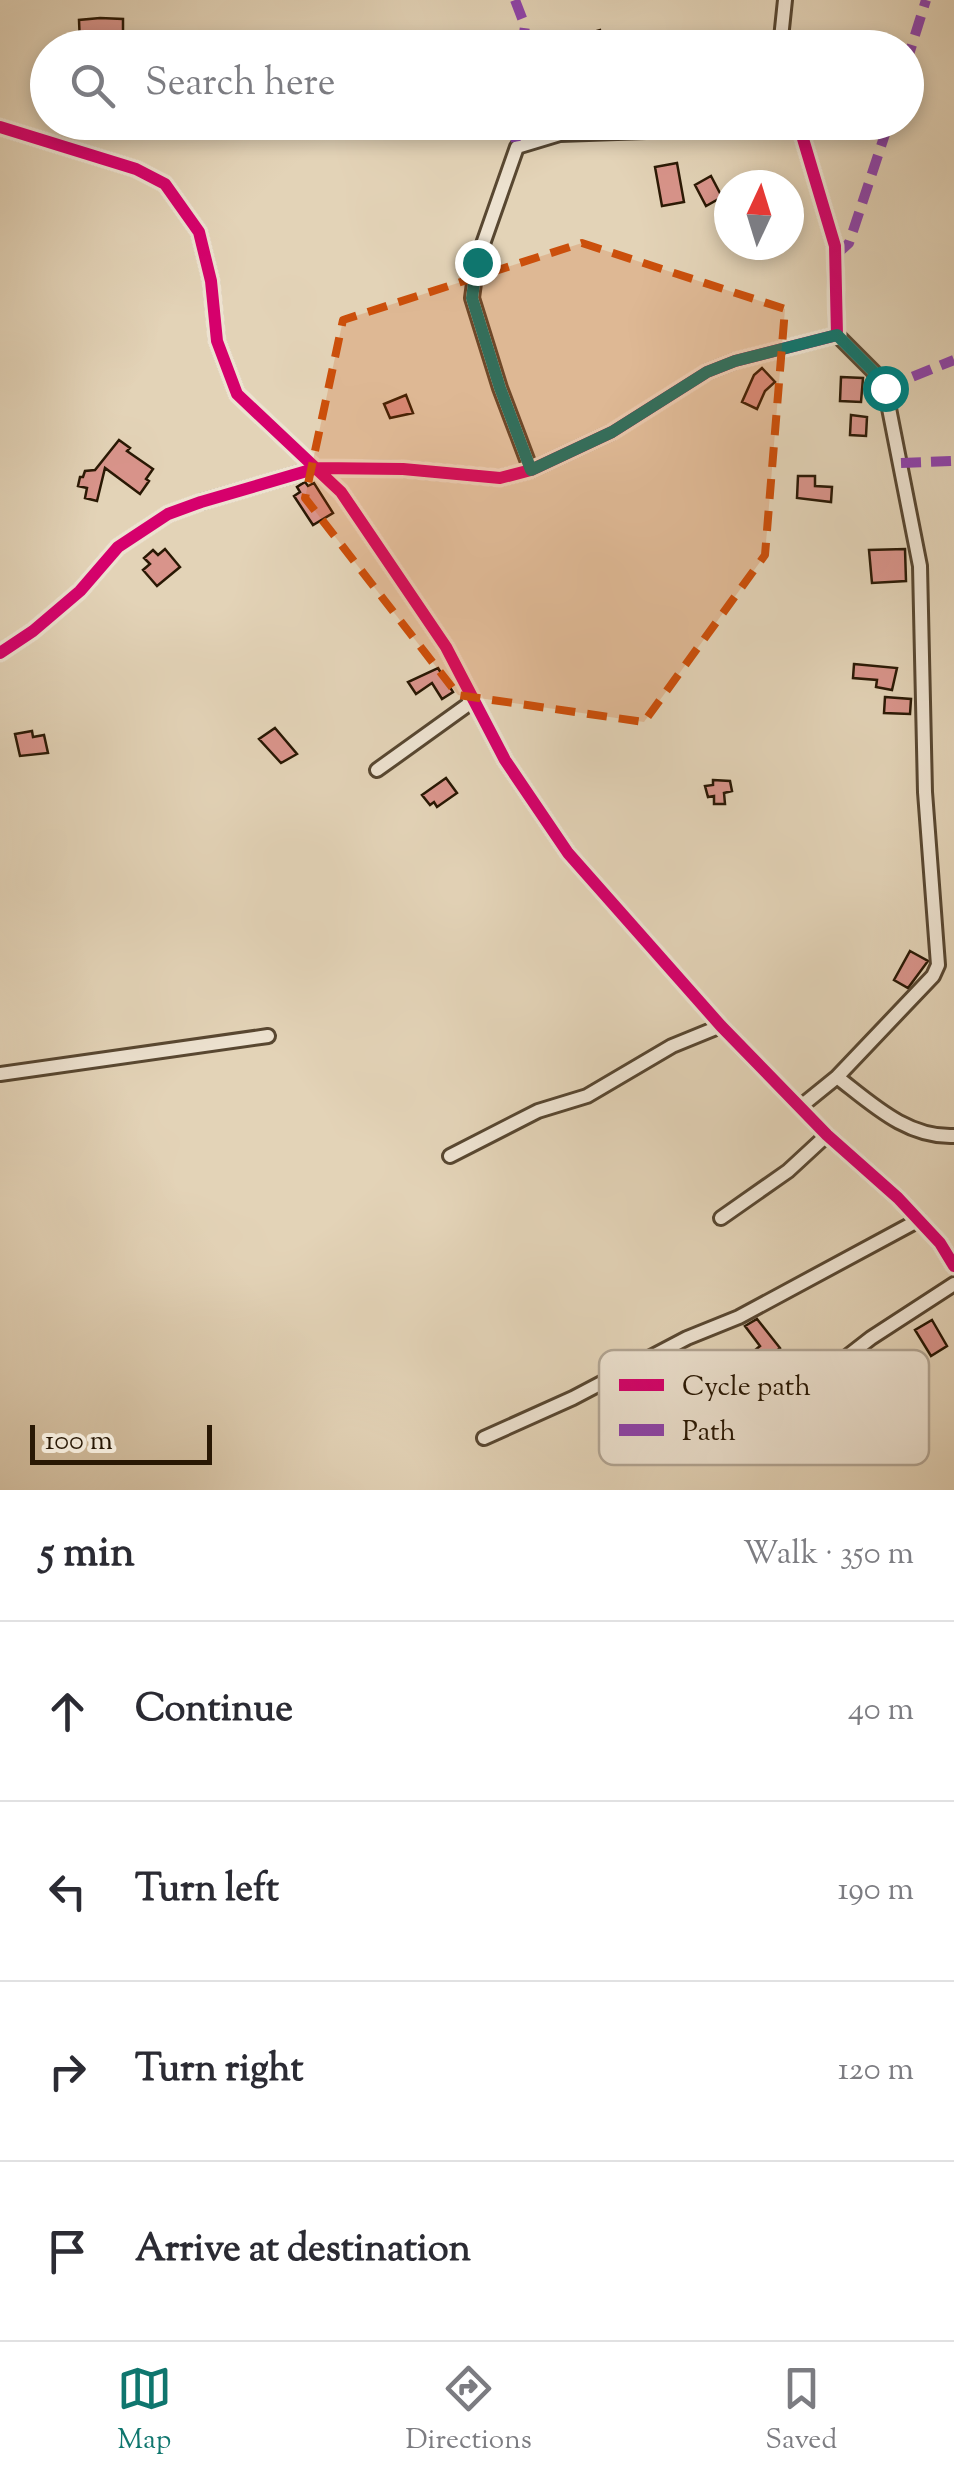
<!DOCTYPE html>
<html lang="en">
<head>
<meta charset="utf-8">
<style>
	:root { --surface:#fff; --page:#f7f7f7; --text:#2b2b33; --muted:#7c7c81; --line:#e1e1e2; --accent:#0f766e }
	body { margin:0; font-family:"Sorts Mill Goudy",serif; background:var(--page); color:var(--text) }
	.compass { position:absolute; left:714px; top:170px; width:90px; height:90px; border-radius:50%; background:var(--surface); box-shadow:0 5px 15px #0003; rotate:4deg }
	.scale { position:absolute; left:30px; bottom:25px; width:182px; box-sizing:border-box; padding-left:10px; border:5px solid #291804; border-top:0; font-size:28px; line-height:35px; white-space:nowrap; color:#291804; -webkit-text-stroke:8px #ede2d0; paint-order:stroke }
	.stop { position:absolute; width:30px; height:30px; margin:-22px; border:8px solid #0f766e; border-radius:50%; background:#fff }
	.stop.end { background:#0f766e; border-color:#fff; box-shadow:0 2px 10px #0008 }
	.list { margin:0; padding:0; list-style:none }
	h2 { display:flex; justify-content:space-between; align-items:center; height:130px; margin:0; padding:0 40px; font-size:42px }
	h2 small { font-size:32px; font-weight:400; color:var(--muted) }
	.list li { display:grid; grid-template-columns:65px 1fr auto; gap:30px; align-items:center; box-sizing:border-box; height:180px; padding:0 40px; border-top:2px solid var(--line) }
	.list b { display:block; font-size:38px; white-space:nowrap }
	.list em { font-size:32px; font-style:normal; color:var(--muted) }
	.icon { flex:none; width:55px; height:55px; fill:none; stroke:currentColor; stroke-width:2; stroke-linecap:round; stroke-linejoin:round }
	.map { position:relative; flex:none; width:954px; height:1490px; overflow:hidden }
	.search { position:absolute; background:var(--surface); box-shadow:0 5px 15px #0003; left:30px; right:30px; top:30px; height:110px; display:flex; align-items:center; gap:25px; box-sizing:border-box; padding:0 35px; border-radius:55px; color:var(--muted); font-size:38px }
	.sheet { height:850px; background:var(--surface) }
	nav { display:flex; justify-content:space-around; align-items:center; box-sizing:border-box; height:140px; border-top:2px solid var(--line); background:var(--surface); font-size:28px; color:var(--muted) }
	nav a { display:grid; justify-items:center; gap:5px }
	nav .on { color:var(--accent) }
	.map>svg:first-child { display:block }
	.building { fill:#d9948b; stroke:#291804; stroke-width:2.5 }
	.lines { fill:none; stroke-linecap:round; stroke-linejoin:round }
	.minor-casing { stroke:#584731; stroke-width:18 }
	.minor { stroke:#ede2d0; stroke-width:12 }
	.quiet { stroke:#8e44ad; stroke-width:10; stroke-dasharray:20 10; stroke-linecap:butt }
	.cycleway-casing { stroke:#ede2d0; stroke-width:19 }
	.cycleway { stroke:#d6006c; stroke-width:12 }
	.route { stroke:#0f766e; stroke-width:12 }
	.marked { fill:#cb4f0b; fill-opacity:0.2; stroke:#cb4f0b; stroke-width:8; stroke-dasharray:20 12; stroke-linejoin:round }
	.key { fill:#ede2d0; stroke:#b2a593; stroke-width:2.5 }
	.key-label { font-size:28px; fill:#291804 }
</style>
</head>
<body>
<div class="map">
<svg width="954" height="1490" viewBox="0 0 954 1490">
	<rect width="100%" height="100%" fill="#e3d3b7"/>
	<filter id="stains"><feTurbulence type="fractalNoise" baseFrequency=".002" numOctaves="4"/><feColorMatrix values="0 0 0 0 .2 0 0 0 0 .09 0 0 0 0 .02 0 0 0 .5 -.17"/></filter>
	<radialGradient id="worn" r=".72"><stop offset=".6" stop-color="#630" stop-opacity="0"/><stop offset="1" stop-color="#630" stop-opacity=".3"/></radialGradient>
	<path class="building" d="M100,18l23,1v22h-26l2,5 -19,-2 -1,-24z
		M600,30l5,18h-22l-4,-12z
		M677,163l7,39 -22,4 -7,-39z
		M711,176l11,21 -16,9 -11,-21z
		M762,368l13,14 -10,9 -8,18 -15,-7 12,-27z
		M841,377l22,1 -2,24 -21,-1z
		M406,395l7,18 -23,5 -6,-14z
		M851,415l16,2 -1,19 -16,-1z
		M119,440l11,8 -3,3 26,18 -7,10 3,2 -9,13 -35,-26 -8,33 -12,-3 2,-10 -9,-2 2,-9h3l2,-6 10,-1z
		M798,476h17v10l17,1 -1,15 -34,-4z
		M305,482l3,4 6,-3 19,30 -20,12 -19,-29 6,-4 -3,-5z
		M165,549l15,18 -23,19 -14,-16 7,-6 -6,-6 9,-8 5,5z
		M905,549l1,32 -34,2 -3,-33z
		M854,664l43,4 -5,22 -16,-3 1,-7 -24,-2z
		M438,668l15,24 -11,7 -10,-16 -16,11 -8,-12z
		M885,697l26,2 -1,15 -26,-1z
		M275,728l22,26 -16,9 -22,-24z
		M32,731l1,6 11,-2 4,18 -28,3 -5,-22z
		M446,778l11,15 -20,14 -3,-5 -4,3 -8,-10z
		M713,780l17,1 2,10 -8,2 1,11h-11v-8l-6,1 -3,-11 8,-1z
		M910,951l18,10 -20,27 -14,-8z
		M757,1319l23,29 -29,26 -10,-12 19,-16 -15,-20z
		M932,1320l15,26 -16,10 -16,-26z"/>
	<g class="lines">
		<g class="minor-casing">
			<path id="minor" d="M780,48l5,-48
				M0,127l136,42 29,15 34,48 12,49 6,60 20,53 104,98 105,155 59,113 63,93 153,173 106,109 71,63 42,45 14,23
				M531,470l-31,-82 -28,-90 5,-37 40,-114 43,-13 86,-3 23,-9
				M0,653l33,-22 47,-40 38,-44 50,-33 33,-12 116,-34 86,1 97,9 31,-8 81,-38 95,-60 28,-11 102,-26 -2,-89 -37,-124
				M377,770l96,-69
				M0,1074l268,-38
				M837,1077c35,27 70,61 117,59
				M800,1107l37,-30 96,-101 5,-11 -13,-173 -5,-226 -35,-178 -12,-17 -36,-36
				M450,1156l88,-45 49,-15 85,-50 49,-20
				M721,1218l67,-47 39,-36
				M835,1366l36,-28 83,-54
				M484,1438l89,-40 114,-60 52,-21 180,-97"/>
		</g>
		<use href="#minor" class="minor"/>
		<path class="quiet" d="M515,0l10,26 -3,22
			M906,64l20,-64
			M512,122l5,25
			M836,255l13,-12 40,-121
			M885,388l69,-28
			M901,463l53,-2"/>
		<g class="cycleway-casing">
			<path id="cycleway" d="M0,127l136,42 29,15 34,48 12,49 6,60 20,53 104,98 105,155 59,113 63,93 153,173 106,109 71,63 42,45 14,23
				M0,653l33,-22 47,-40 38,-44 50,-33 33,-12 116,-34 86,1 97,9 31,-8 81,-38 95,-60 28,-11 102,-26 -2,-89 -37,-124"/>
		</g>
		<use href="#cycleway" class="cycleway"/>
	</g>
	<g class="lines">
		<path class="route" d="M477,262l-5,36 28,90 31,82 81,-38 95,-60 28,-11 102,-26 36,36 12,17"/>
	</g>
	<path class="marked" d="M582,243l203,66 -20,246 -121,167 -186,-27 -153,-197 38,-178z"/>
	<rect x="599" y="1350" width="330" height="115" rx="15" class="key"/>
	<rect x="619" y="1379" width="45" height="12" fill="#d6006c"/>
	<rect x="619" y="1424" width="45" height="12" fill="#8e44ad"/>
	<g class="key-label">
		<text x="682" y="1395">Cycle path</text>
		<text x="682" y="1440">Path</text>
	</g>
	<rect width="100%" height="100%" filter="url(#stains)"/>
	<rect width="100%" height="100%" fill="url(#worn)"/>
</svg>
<svg class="compass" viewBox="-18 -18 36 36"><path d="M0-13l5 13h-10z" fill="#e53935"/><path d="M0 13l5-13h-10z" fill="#7c7c81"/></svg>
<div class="scale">100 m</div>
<div class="stop" style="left:885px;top:388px"></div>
<div class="stop end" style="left:477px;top:262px"></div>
<div class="search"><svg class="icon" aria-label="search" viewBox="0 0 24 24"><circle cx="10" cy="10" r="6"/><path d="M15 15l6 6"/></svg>Search here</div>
</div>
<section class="sheet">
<h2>5 min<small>Walk · 350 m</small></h2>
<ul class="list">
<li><svg class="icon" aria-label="ahead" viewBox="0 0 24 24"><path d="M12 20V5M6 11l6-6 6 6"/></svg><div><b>Continue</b></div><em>40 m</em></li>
<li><svg class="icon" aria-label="left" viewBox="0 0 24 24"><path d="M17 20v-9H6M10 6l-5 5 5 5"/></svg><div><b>Turn left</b></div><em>190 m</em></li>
<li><svg class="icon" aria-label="right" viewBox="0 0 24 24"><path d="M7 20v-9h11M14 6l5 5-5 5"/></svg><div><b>Turn right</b></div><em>120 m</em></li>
<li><svg class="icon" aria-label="arrive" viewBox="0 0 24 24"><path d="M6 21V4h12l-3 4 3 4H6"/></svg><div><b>Arrive at destination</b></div></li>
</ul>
</section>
<nav>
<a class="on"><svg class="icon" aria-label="map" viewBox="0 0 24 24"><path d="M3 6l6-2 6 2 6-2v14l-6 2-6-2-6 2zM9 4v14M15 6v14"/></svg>Map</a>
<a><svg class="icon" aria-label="directions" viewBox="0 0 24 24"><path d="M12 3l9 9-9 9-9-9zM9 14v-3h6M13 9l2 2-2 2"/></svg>Directions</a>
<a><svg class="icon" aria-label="saved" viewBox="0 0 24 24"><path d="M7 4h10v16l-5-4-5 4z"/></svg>Saved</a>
</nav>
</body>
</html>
